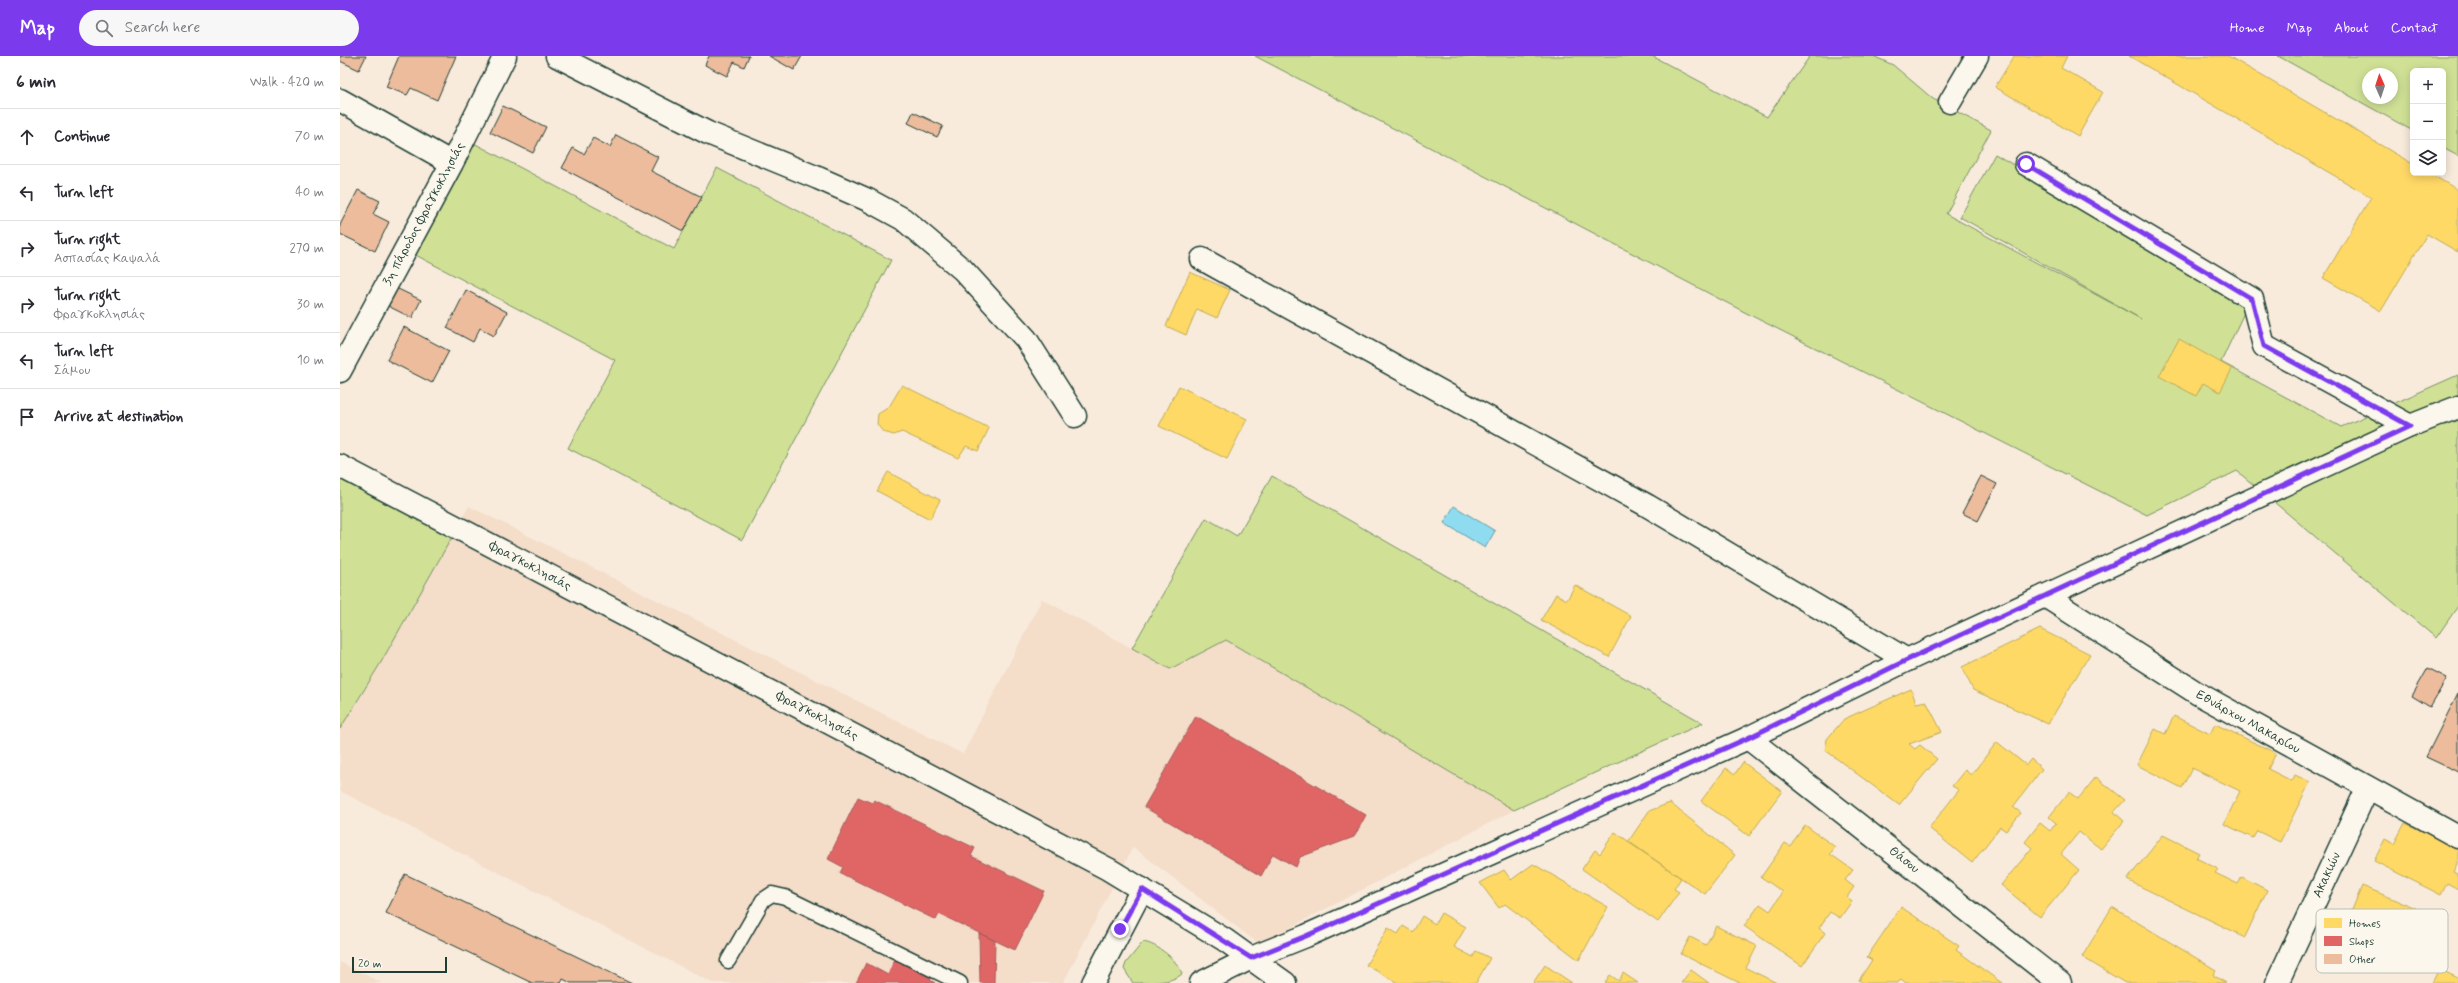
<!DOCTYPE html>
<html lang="en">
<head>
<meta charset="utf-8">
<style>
	:root { --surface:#fff; --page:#f7f7f7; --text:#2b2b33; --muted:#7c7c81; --line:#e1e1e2; --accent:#7c3aed }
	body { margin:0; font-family:Mynerve,sans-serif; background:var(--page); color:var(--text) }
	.controls { position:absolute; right:12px; top:12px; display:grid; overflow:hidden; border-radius:6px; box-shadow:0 2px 10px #0003 }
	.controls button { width:36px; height:36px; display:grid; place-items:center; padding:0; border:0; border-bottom:1px solid var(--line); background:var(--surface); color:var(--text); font:20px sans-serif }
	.compass { position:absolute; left:2022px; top:12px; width:36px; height:36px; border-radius:50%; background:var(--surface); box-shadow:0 2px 10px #0003; rotate:357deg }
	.scale { position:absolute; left:12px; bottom:10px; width:95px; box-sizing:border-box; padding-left:4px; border:2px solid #1f3d34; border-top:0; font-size:11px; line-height:14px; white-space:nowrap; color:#1f3d34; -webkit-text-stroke:3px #fbf7ec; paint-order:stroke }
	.stop { position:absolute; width:12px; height:12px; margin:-9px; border:3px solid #7c3aed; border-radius:50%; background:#fff }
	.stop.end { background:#7c3aed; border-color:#fff; box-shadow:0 1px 4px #0008 }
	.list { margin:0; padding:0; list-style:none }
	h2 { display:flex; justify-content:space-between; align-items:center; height:52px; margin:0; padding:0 16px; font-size:17px }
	h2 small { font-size:13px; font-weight:400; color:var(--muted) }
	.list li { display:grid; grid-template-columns:26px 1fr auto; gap:12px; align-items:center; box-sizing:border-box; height:56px; padding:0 16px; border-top:1px solid var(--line) }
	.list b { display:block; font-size:15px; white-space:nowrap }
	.list p { margin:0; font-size:13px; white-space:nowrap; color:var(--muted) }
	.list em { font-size:13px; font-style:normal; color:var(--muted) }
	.icon { flex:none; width:22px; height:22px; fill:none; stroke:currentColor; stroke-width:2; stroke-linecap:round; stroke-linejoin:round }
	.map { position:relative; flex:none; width:2118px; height:927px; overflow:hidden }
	header { display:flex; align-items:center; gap:24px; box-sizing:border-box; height:56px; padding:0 20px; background:var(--accent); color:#fff }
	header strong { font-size:19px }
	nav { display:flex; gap:22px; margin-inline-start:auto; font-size:14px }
	.search { width:280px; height:36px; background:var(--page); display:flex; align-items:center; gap:10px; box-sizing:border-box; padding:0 14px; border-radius:22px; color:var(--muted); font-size:15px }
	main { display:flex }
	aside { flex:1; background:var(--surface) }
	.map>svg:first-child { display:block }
	.built { fill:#f4ddc9 }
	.green { fill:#d0e196; stroke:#788f65; fill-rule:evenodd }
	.water { fill:#8fdbf0; stroke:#629ca5 }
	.homes { fill:#ffd966; stroke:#bcaa57 }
	.shops { fill:#e06666; stroke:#a65a57 }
	.building { fill:#ecbc9d; stroke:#1f3d34 }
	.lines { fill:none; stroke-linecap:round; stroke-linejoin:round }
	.service-casing { stroke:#1f3d34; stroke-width:17 }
	.minor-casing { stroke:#1f3d34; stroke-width:25 }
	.tertiary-casing { stroke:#1f3d34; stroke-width:25 }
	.service { stroke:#fbf7ec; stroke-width:14 }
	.minor { stroke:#fbf7ec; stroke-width:22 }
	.tertiary { stroke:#fbf7ec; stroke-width:22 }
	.route { stroke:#7c3aed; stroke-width:5 }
	.labels { text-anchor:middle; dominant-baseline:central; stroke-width:4; stroke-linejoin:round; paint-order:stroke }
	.street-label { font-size:13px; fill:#1f3d34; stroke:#fbf7ec }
	.key { fill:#fbf7ec; stroke:#b9bfb5; stroke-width:1 }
	.key-label { font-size:11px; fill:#1f3d34 }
</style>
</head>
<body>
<header>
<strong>Map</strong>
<div class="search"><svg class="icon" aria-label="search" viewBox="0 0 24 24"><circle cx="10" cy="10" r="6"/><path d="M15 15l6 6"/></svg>Search here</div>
<nav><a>Home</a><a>Map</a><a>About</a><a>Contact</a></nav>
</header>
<main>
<aside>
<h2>6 min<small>Walk · 420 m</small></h2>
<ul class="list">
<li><svg class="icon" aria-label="ahead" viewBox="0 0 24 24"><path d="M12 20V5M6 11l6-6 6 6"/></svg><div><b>Continue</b></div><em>70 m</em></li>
<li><svg class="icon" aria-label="left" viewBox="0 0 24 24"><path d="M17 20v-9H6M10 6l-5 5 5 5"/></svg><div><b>Turn left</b></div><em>40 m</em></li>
<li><svg class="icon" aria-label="right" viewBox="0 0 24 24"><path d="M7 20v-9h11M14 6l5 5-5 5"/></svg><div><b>Turn right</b><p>Ασπασίας Καψαλά</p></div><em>270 m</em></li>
<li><svg class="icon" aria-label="right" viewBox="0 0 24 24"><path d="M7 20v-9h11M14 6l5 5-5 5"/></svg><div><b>Turn right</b><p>Φραγκοκλησιάς</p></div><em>30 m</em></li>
<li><svg class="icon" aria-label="left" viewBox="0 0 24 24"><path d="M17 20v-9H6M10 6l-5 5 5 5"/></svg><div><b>Turn left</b><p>Σάμου</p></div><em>10 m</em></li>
<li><svg class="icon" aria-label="arrive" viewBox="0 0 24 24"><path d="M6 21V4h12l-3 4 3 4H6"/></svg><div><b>Arrive at destination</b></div></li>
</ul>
</aside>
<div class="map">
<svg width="2118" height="927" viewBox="0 0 2118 927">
	<rect width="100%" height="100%" fill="#f8ebdc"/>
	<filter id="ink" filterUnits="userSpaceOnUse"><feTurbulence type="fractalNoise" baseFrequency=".025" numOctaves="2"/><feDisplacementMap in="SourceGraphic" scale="8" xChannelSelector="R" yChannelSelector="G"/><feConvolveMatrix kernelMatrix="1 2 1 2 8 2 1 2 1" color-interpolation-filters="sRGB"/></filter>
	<g filter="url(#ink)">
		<path class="built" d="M129,450l494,248 79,-155 128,70 56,-29 288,170 -255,134 -126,-97 -70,136h-350l-373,-192v-62l40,-65z
			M0,906l42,21h-42z"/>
		<path class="green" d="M915,0h397l115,61 43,-61h63l20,9 40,34 58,31 -45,84 195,105 -181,-102 35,-63 253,150 -27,58 120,65 117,-52v231l-22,32 -199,-167 -90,44 -393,-198z
			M1938,0h180v100l-15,-8v-77h-30v60zM2028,18h24v24h-24z
			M128,84l206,109 43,-81 174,92 -149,280 -174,-92 47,-88 -207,-109z
			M932,420l431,247 -189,87 -288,-170 -56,29 -38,-21 74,-130 31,18z
			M0,423l112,58 -72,127 -40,65z
			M803,886c14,2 35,18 39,32 -10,9 -34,9 -49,9l-9,-14 2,-6z"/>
		<path class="water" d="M1114,450l41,25 -10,17 -41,-25z"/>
		<path class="homes" d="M1674,0h53l-6,12 42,24 -25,44 -83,-49z
			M1789,0h99l185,108v9h16l29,17v62l-31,-18 -46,77 -58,-33 48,-81z
			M850,216l40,18 -13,28 -20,-9 -11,26 -20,-9z
			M1839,283l53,30 -12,23 -17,-9 -7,13 -37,-20z
			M562,329l87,43 -11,23 -12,-5 -8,12 -56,-26 -8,3 -11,-3 -6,-8 1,-10 11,-7z
			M839,330l68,33 -20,40 -68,-33z
			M548,416l52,28 -10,19 -53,-28z
			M1235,529l56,31 -22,41 -68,-37 15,-26 11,6z
			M1700,573l50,25 -42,70 -75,-34 -11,-23z
			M1571,633l5,14 10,-2 16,31 -33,12 6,5 5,-4 17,14 -38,46 -74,-55 2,-11 17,-20z
			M1834,660l36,18 5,-10 61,29 -8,16 24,12 3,-6 15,7 -30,60 -23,-11 -4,7 -29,-14 16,-33 -48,-23 -10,20 -45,-23 18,-36 10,5z
			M1657,686l29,23 5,-6 11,10 -29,38 8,6 -15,18 -6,-4 -28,36 -43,-35 30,-38 -7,-4 13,-16 6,5z
			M1403,706l39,29 -33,45 -48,-35 25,-33 9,6z
			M1756,721l29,23 -11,12 10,9 -23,28 -22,-17 -18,22 18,16 -39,47 -39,-32 31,-37 -7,-6 15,-19 10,8 6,-8 -7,-6 20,-25 9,7z
			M1330,747l65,52 -30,39 -77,-52 21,-31z
			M2065,767l53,25v16l-4,8 4,2v15l-11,-6 -6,12 -67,-34 11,-22 9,5z
			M1465,769l30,22 -5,7 23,16 -8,10 9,7 -7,10 5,4 -12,17 -10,-6 -11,16 6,5 -23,33 -58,-40 16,-22 10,7 13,-19 -22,-15 24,-34 5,3z
			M1275,776l66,46 -7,11 5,3 -21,30 -76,-53 13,-19 5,4z
			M1823,779l36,18 -3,5 22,11 -3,4 23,11 4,-7 25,13 -22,47 -118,-57z
			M1193,808l75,43 -29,53 -74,-56 -6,4 -19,-25 24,-13 7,10z
			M2022,830l54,22 -22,54 -48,-20 12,-29 -6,-3z
			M1561,851l58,39 -3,4 46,33h-96l-5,-4 -3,4h-35l-4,-3 13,-20 -5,-3z
			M1772,851l104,63 -3,5 13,8h-101l-43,-26z
			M1101,857l25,14 -12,20 19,10 3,-6 14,7 -14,25h-78l-32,-18 22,-37 10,6 5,-8 10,6 9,-16 13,8z
			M1376,870l41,20 -11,22 31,15h-37l-59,-29 9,-17 16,8z
			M1205,909l27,18h-39z
			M2099,913l19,9v5h-26z
			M1351,914l18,13h-28z
			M1283,917l15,10h-33l5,-8 9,6z"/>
		<path class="shops" d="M856,660l170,99 -12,22 -54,20 -4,10 -23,-13 -12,22 -117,-69z
			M518,741l14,6 2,-3 101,48 -4,8 73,35 -29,59 -76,-36 -3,6 -96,-47 3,-6 -15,-8z
			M639,877l16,8 -1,42h-14z
			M555,902l39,17 -4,5 5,3h-79l10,-20 22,12z"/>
		<path class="building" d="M0,0h26l-7,14 -19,-9z
			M59,0h57l-19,44 -26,-12 -4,7 -21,-8z
			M369,0h40l-5,11 -10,-5 -7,14 -22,-11z
			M429,0h33l-8,14z
			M163,50l43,21 -13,26 -43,-21z
			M573,56l30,14 -6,11 -29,-14z
			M276,79l42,22 -7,14 51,26 -19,34 -121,-63 11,-20 11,6 9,-16 17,9z
			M18,134l22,11 -7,13 16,8 -14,29 -35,-17v-9z
			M56,232l25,12 -9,18 -24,-12z
			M126,234l41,22 -13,24 -14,-8 -7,14 -26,-14z
			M64,271l45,24 -17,32 -45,-23z
			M1641,420l16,8 -19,37 -16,-8z
			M2088,612l19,10 -17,29 -18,-11z
			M2118,637v79l-32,-15z
			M65,818l227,109h-61l-8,-4 -2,4h-29l-146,-70z"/>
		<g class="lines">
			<g class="service-casing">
				<path id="service" d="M388,905l35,-61 9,-6 13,3 175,86"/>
			</g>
			<g class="minor-casing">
				<path id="minor" d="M217,0l151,77 110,45 50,22 35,19 60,51 63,69 49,77
					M0,44l112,63
					M1610,46l27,-46
					M1686,108l226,135 12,47 146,80
					M862,203l446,247 259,154
					M0,315l112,-208 53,-107
					M1705,540l152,97 261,144
					M1408,682l312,245
					M753,927l49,-94
					M861,927l50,-25
					M1937,927l90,-194"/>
			</g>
			<g class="tertiary-casing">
				<path id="tertiary" d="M0,410l768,403 117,71 60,43
					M911,902l55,-22 442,-198 159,-78 503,-234 48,-19"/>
			</g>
			<use href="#service" class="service"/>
			<use href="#minor" class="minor"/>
			<use href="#tertiary" class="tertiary"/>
		</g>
	</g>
	<g class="lines" filter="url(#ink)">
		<path class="route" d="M780,873l22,-40 109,69 55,-22 442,-198 159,-78 503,-234 -146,-80 -12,-47 -226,-135"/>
	</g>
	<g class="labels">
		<g class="street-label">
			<text transform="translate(84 158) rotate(-62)">3η πάροδος Φραγκοκλησιάς</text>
			<text transform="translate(190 510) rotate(28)">Φραγκοκλησιάς</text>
			<text transform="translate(477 660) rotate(28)">Φραγκοκλησιάς</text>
			<text transform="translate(1908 666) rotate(29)">Εθνάρχου Μακαρίου</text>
			<text transform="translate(1564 804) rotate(38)">Θάσου</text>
			<text transform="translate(1987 819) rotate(-65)">Ακακιών</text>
		</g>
	</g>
	<rect x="1976" y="853" width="132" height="64" rx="6" class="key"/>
	<rect x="1984" y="862" width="18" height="10" fill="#ffd966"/>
	<rect x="1984" y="880" width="18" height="10" fill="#e06666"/>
	<rect x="1984" y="898" width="18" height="10" fill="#ecbc9d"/>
	<g class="key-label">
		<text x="2009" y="871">Homes</text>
		<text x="2009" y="889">Shops</text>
		<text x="2009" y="907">Other</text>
	</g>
</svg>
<div class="controls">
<button>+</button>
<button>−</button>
<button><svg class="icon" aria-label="layers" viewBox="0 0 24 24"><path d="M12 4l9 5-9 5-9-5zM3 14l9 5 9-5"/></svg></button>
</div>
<svg class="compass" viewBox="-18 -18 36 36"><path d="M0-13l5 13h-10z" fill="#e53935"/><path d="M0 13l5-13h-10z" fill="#7c7c81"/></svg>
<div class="scale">20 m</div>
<div class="stop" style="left:1686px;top:108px"></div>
<div class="stop end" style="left:780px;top:873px"></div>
</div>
</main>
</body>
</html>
